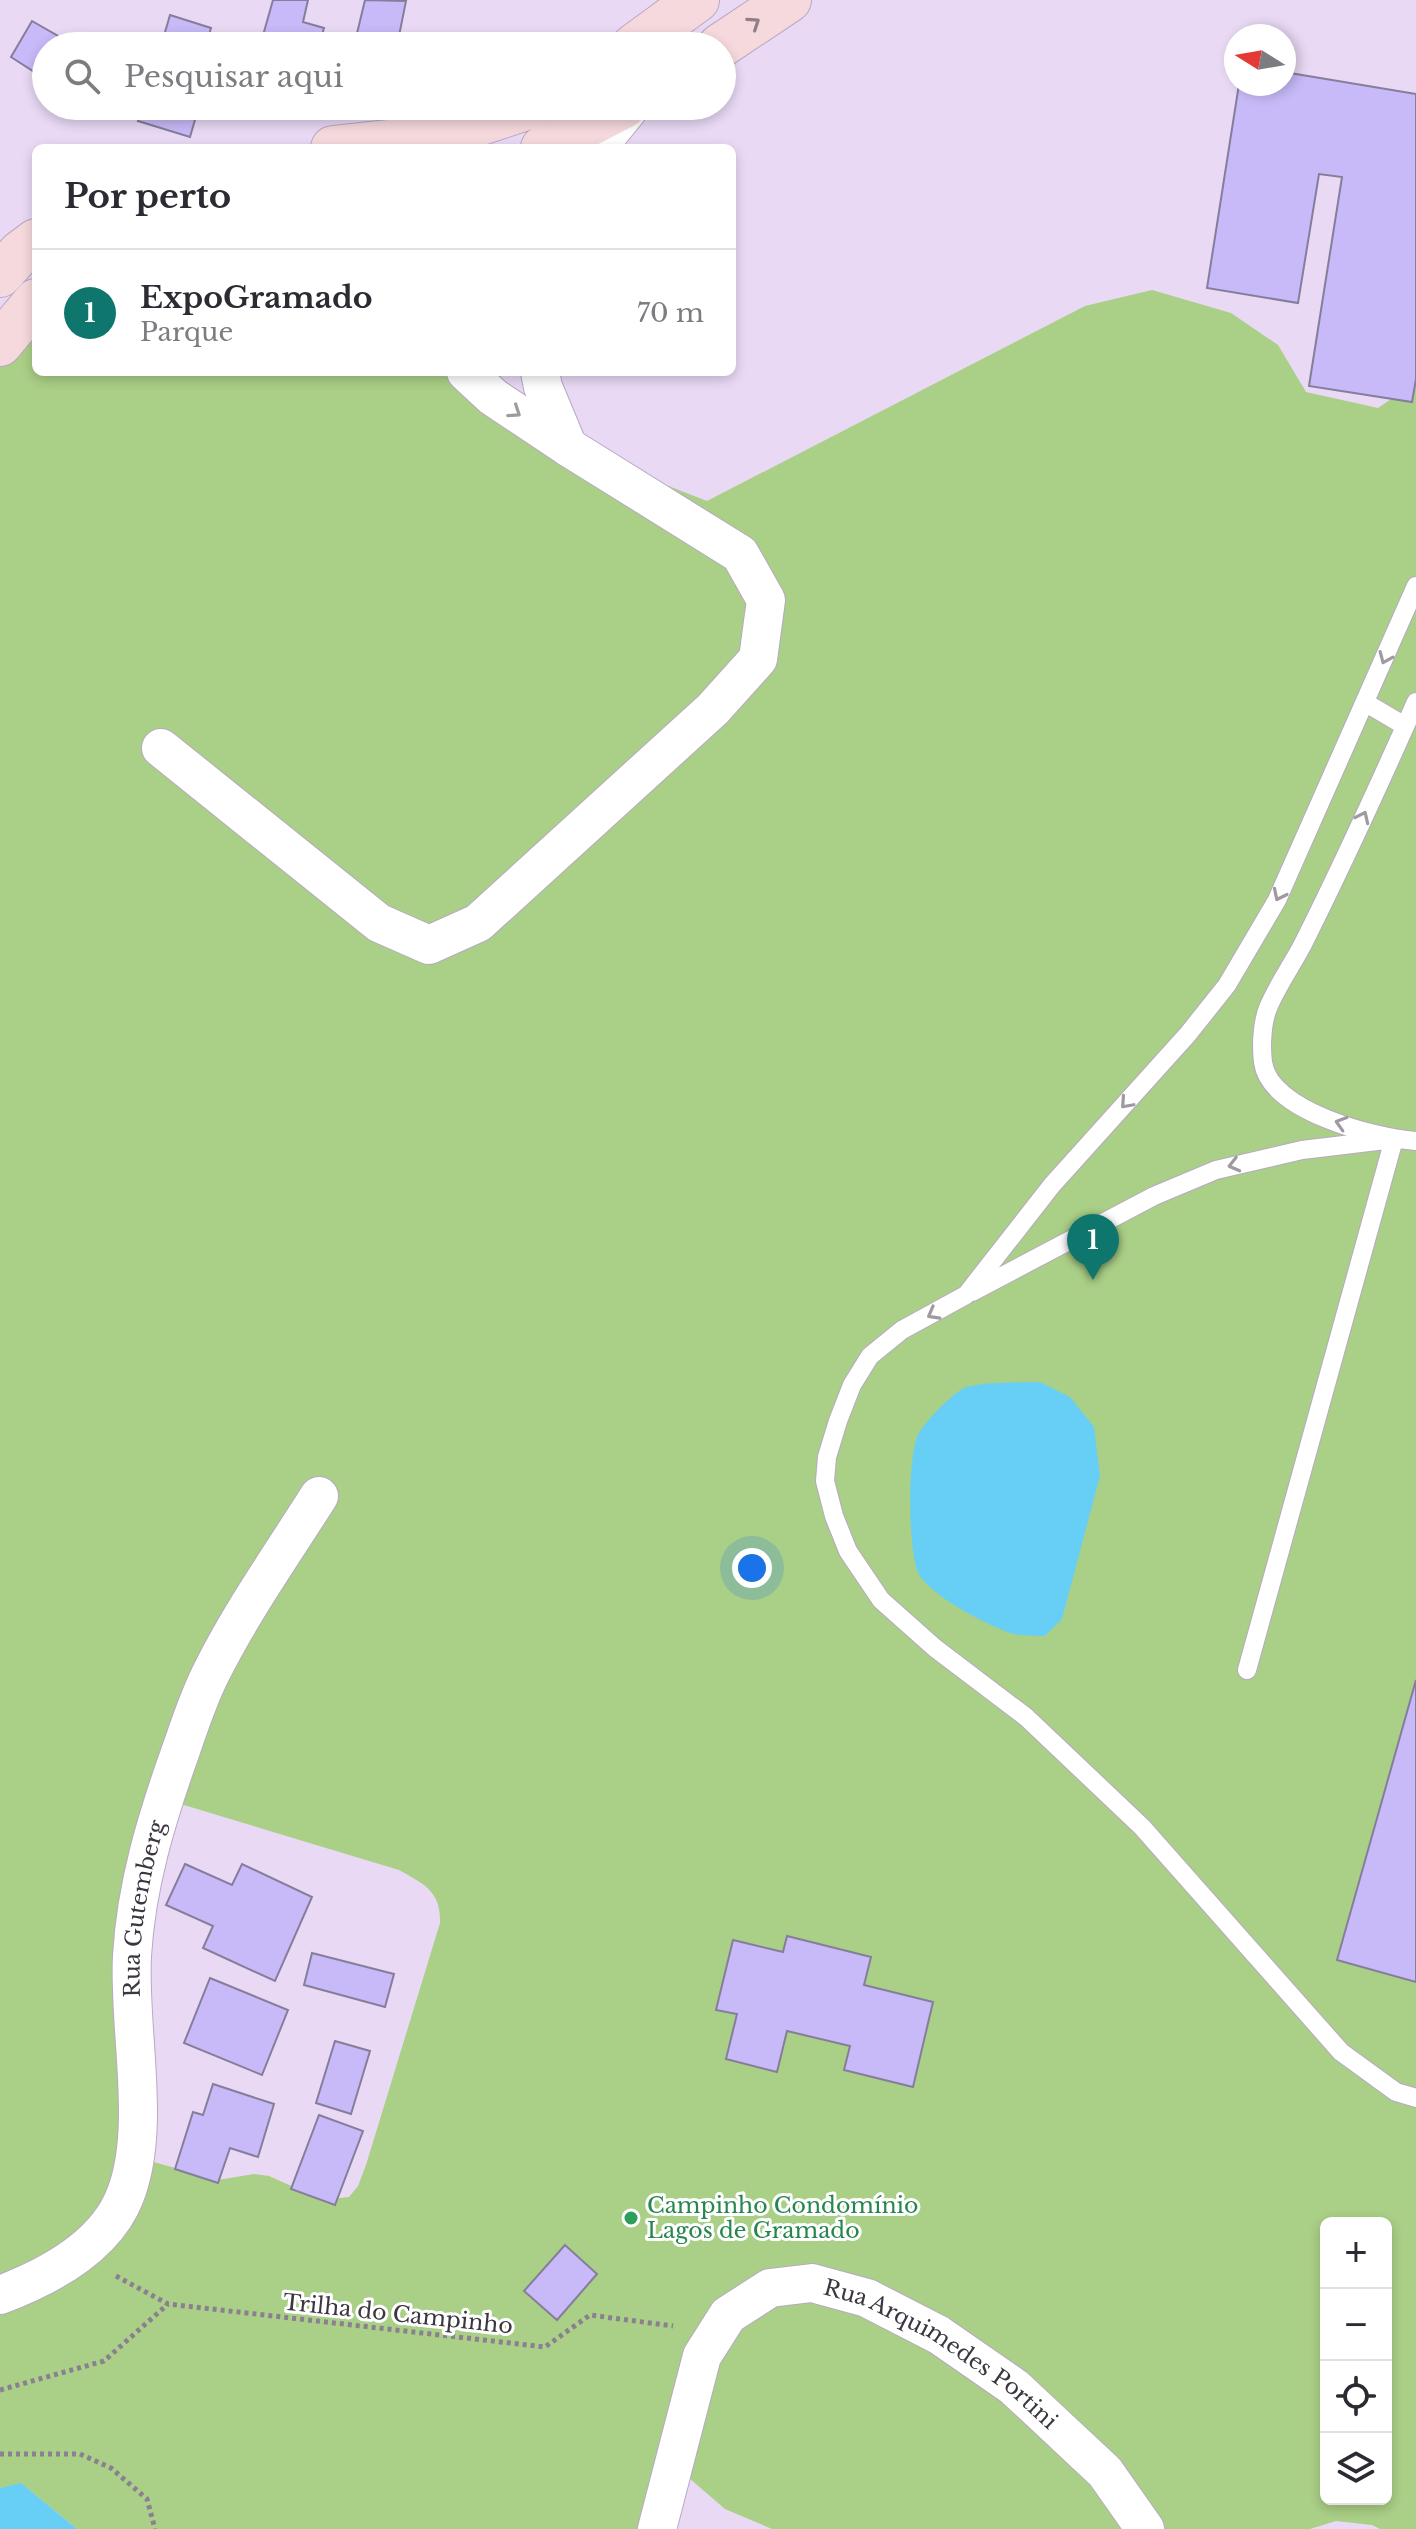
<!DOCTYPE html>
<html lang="pt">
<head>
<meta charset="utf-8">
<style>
	:root { --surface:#fff; --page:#f7f7f7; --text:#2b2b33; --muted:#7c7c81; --line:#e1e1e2; --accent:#0f766e }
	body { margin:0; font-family:"Libre Baskerville",serif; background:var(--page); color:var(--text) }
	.controls { position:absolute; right:24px; bottom:24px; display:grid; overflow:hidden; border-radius:12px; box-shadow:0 4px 12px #0003 }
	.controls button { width:72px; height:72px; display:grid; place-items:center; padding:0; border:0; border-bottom:2px solid var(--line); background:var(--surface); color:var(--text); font:40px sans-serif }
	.compass { position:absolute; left:1224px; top:24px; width:72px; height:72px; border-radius:50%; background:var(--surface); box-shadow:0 4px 12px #0003; rotate:281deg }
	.you { position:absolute; left:752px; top:1568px; width:28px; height:28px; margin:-20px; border:6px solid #fff; border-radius:50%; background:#1a73e8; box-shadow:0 0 0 12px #1a73e833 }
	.badge { display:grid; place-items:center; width:52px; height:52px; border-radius:50%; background:var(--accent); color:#fff; font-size:26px; font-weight:700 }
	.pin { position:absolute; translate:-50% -66px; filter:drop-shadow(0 2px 4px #0008) }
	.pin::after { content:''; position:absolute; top:42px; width:28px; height:24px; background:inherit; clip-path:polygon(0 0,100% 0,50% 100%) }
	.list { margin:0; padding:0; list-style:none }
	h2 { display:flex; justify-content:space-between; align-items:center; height:104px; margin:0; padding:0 32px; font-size:34px }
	h2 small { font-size:26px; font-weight:400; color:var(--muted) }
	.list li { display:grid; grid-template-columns:52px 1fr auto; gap:24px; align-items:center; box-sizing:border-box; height:128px; padding:0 32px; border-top:2px solid var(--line) }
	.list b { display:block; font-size:30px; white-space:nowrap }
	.list p { margin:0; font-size:26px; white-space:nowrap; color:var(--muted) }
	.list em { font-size:26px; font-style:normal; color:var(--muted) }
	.icon { flex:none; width:44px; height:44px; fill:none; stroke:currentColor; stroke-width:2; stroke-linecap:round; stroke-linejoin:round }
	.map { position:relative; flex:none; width:1416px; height:2529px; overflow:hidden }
	.search { position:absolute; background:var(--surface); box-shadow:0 4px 12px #0003; left:32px; top:32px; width:704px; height:88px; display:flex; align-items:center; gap:20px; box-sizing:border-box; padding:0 28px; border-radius:44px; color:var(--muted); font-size:30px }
	.panel { position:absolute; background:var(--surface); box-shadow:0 4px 12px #0003; left:32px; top:144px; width:704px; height:232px; border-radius:12px }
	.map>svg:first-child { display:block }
	.green { fill:#aacf86; fill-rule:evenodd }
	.water { fill:#67cff6 }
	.building { fill:#c8b9f8; stroke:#857e9a; stroke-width:2 }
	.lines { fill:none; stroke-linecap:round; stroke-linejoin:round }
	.service-casing { stroke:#b8a9c3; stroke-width:20 }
	.minor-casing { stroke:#b8a9c3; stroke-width:40 }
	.secondary-casing { stroke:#b8a9c3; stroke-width:46 }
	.path { stroke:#8a8092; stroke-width:5; stroke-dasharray:4 4; stroke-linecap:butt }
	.service { stroke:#fff; stroke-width:18 }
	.minor { stroke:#fff; stroke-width:38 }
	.secondary { stroke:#f6d9dd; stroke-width:44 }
	.oneway { stroke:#907f87 }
	.oneway2 { stroke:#9e9aa0 }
	.leisure-dot { fill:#2e9e5b; stroke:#fff; stroke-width:3 }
	.labels { text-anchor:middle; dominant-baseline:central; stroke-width:6; stroke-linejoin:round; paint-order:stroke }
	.street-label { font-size:22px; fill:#3c3641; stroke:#fff }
	.leisure-label { font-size:22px; fill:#27864d; stroke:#fff; text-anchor:start }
</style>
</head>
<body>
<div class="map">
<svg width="1416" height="2529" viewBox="0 0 1416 2529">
	<rect width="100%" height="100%" fill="#e9d9f5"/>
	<path class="green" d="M1152,290l79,23 47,32 28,47 72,16 38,-26v2147h-36l-8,-4 -36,-4 -26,8h-538l-47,-20 -51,-44 -17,64h-580l-55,-45 -22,4v-2144l36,-43v71h430l102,75 139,54 378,-195zM164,1799l235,71c25,14 42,21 41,53l-74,242 -8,21 -9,11 -26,3 -54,-24 -15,-2 -36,6 -82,-23 1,-40zM1326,2223h60v276h-60z"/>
	<path class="water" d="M1040,1382l30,15 24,30 6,49 -38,143 -17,17c-10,-1 -22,0 -31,-2 -24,-7 -86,-39 -96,-62 -10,-22 -11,-119 1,-139 6,-11 36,-43 48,-46 20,-6 52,-4 73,-5z
		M21,2483l56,46h-77v-41z"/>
	<path class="building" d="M273,0h35l-5,22 21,6 -5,18h-59z
		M365,0l41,1 -9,45h-43z
		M170,15l41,13 -5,18h-45z
		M32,21l26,15 -5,10h-7v10l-10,17 -25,-16z
		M1284,72l132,22v285l-4,23 -103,-16 33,-209 -23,-3 -21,129 -91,-15 32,-204h45z
		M143,106h56l-9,31 -52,-16z
		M1416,1680v302l-79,-22z
		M185,1864l47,21 10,-21 70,33 -37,84 -72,-33 10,-22 -47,-21z
		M787,1936l84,21 -7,28 69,17 -20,85 -69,-17 6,-24 -63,-15 -10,41 -51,-13 11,-45 -21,-4 17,-70 50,12z
		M312,1953l82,21 -9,33 -81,-22z
		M210,1978l78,32 -26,65 -78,-32z
		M335,2041l35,10 -19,63 -35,-11z
		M213,2084l61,20 -16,53 -28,-9 -12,35 -43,-14 18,-57 10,3z
		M319,2115l44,16 -28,74 -44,-16z
		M565,2245l32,29 -40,46 -33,-29z"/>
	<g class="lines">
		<g class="service-casing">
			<path id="service" d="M1416,586l-139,314 -50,85 -39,49 -136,151 -86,110 -64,35 -32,26 -18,29 -14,36 -11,36 -2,24 9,35 14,35 33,49 54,48 91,69 116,110 199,225 55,40 20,6
				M1416,702c-36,81 -73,162 -113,242 -11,21 -26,42 -35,64 -6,15 -7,38 -5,54 6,49 112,76 153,79
				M1366,703l39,23
				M972,1292l182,-96 62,-26 86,-20 92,-11 -147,531"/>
		</g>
		<g class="minor-casing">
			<g id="minor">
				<path d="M597,148l34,-42"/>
				<path d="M540,372l3,15 25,60"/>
				<path d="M161,748l218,175 50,22 49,-22 235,-214 45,-50 8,-59 -26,-46 -172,-107 -75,-50 -27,-25"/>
				<path id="s1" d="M0,2295c48,-18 105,-48 125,-99 27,-68 3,-166 7,-240 4,-71 25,-139 49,-206 9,-26 18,-54 31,-79 30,-60 71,-118 107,-175"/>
				<path id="s2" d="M657,2529l45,-173 26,-41 42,-27 42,-5 55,15 72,37 75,52 91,85 40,57"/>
			</g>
		</g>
		<g class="secondary-casing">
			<path id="secondary" d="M634,46l63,-46
				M720,46l69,-46
				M333,148l109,-12 90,-30
				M543,148l81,-42
				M0,275l20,-22 16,-12
				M0,344l36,-43"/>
		</g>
		<path class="path" d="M116,2276l52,28 377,43 45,-32 83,11
			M0,2390l104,-29 64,-57
			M0,2454h80l31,14 36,31 8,30"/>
		<use href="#service" class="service"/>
		<use href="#minor" class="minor"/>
		<use href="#secondary" class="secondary"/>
	</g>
	<defs><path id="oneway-chevron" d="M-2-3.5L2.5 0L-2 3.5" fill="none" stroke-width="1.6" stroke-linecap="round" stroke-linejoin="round" transform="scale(2)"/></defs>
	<use class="oneway" href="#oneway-chevron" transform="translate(754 23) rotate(-34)"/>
	<g class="oneway2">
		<use href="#oneway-chevron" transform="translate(515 412) rotate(34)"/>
		<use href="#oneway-chevron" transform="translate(1385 658) rotate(113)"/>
		<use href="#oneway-chevron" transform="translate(1363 817) rotate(-65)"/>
		<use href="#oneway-chevron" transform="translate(1279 895) rotate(116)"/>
		<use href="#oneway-chevron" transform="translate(1126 1103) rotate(132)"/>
		<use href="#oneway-chevron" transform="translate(1341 1123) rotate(-163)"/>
		<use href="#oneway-chevron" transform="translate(1234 1165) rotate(166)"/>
		<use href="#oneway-chevron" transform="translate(933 1314) rotate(151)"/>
	</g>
	<circle class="leisure-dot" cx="631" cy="2218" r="8"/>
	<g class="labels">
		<g class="street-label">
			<text stroke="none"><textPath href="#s1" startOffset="454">Rua Gutemberg</textPath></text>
			<text transform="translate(398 2314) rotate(6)">Trilha do Campinho</text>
			<text stroke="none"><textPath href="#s2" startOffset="468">Rua Arquimedes Portini</textPath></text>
		</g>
		<g class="leisure-label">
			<text x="647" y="2205">Campinho Condomínio<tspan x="647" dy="25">Lagos de Gramado</tspan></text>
		</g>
	</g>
</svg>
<div class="controls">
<button>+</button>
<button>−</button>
<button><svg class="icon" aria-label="locate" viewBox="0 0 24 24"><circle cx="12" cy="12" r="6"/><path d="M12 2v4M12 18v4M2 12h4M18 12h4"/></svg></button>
<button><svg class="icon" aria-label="layers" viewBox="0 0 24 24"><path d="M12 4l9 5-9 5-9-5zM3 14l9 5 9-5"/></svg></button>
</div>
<svg class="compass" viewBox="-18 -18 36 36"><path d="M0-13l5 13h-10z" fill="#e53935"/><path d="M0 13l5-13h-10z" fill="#7c7c81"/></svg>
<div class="you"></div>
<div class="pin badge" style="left:1093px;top:1280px">1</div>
<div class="search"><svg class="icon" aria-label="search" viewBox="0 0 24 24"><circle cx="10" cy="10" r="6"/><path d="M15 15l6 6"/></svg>Pesquisar aqui</div>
<section class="panel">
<h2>Por perto<small></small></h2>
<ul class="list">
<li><span class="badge">1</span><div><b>ExpoGramado</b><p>Parque</p></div><em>70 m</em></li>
</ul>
</section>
</div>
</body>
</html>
